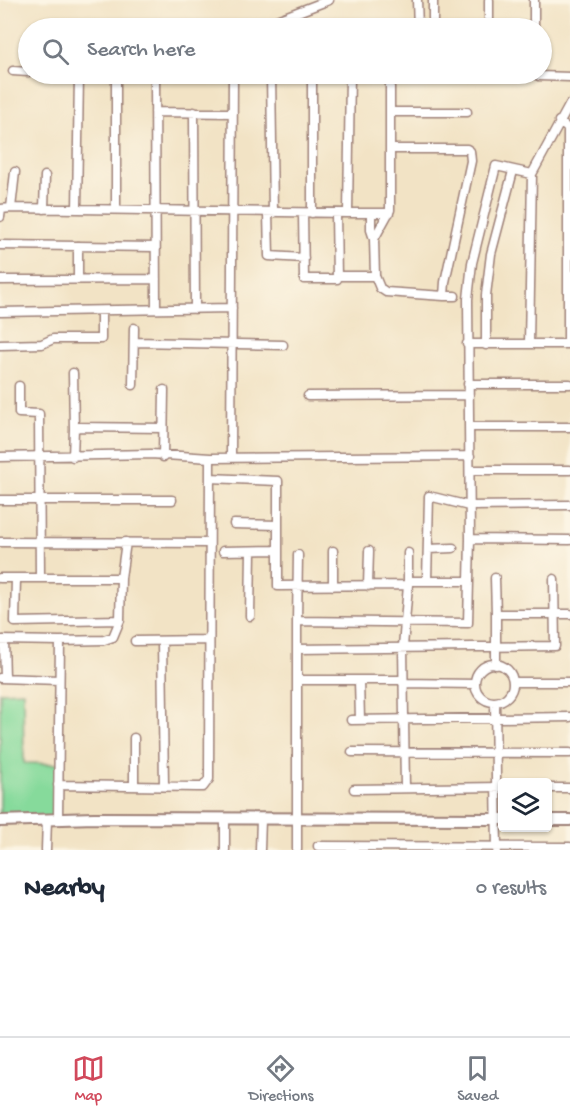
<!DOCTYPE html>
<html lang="en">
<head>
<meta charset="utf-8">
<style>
	:root { --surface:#fff; --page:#f6f6f7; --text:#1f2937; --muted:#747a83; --line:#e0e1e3; --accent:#d1495b }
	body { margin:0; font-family:"Gochi Hand",sans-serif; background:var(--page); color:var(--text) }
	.controls { position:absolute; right:18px; bottom:18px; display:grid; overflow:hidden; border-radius:6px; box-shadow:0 2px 4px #0004 }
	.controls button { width:54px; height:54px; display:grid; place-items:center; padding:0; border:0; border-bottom:2px solid var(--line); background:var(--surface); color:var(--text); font:30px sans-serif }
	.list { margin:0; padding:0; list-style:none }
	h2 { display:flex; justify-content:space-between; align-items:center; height:78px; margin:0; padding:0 24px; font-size:26px }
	h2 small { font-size:20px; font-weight:400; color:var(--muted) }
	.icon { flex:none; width:33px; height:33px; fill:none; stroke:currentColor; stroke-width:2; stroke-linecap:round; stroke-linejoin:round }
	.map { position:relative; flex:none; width:570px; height:850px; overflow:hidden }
	.search { position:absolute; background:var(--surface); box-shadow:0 2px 4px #0004; left:18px; right:18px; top:18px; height:66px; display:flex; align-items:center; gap:15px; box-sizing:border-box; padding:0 21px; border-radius:33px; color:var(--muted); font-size:22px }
	.sheet { height:186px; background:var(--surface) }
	nav { display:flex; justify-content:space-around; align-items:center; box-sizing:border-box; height:84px; border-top:2px solid var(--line); background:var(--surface); font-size:16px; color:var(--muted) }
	nav a { display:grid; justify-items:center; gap:3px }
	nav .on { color:var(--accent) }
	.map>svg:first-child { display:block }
	.green { fill:#86da9b; stroke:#687c63; stroke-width:1.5 }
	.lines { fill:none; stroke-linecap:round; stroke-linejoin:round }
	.minor-casing { stroke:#9e8178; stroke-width:11 }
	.tertiary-casing { stroke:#9e8178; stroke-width:14 }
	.minor { stroke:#fff; stroke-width:8 }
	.tertiary { stroke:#fff; stroke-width:10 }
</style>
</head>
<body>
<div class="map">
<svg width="570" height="850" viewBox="0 0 570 850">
	<rect width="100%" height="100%" fill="#fcf5e5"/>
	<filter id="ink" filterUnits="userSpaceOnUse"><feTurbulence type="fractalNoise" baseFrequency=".0167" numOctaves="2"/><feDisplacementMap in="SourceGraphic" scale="12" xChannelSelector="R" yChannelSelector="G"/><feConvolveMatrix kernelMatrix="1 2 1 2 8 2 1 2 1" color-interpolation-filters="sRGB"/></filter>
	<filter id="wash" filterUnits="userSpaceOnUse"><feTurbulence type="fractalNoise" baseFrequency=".008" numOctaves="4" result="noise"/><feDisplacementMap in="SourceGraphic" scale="24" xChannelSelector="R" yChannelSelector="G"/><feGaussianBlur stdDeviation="1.35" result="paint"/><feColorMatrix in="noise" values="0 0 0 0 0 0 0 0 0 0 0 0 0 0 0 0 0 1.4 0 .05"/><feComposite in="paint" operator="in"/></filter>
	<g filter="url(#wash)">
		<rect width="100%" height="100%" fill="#f2e3c5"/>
		<path class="green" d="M23,691l1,72 35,1 -1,55 -58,1v-128z"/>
	</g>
	<g filter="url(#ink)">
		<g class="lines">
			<g class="minor-casing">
				<path id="minor" d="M417,0l1,28
					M433,0v28
					M256,28l73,-28
					M316,28h70
					M489,28v-28
					M534,28v-28
					M13,71l15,1
					M63,74h88
					M116,74v135
					M155,74l1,235
					M271,74l2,139
					M390,74v136l-16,29 1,37 5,12 6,4 58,4
					M535,74l4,2 31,1
					M155,112l78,1
					M194,112l1,197
					M390,112h77
					M390,149h77l3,2 1,10 -26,121 -1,14h11
					M11,208l4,-36
					M44,209l1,-33
					M77,209l2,-135
					M268,213l1,43 35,2
					M303,213l1,66h33l-1,-66
					M312,213v-139
					M348,213h41
					M371,213v17l3,9
					M0,217l1,-8 10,-1 337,5 2,-139
					M0,245l155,2
					M337,276h38
					M78,279v-33
					M0,280l156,-1
					M0,312l232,-4
					M134,342l149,3
					M467,344h62l3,-170 38,-70
					M529,344h39v-215l-9,-8
					M0,345l42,-1 11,-5h48v-28
					M486,345v-50l5,-41 22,-83
					M73,373l1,56
					M468,384h102
					M133,385l1,-57
					M308,396l161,-1
					M470,427h100
					M0,457l151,-3 59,4 -1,321 -6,8h-6l-139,-2
					M73,457l1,-28 5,-2 84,1
					M163,457l1,-67
					M231,457l2,-383
					M210,458l260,-2
					M470,470h100
					M210,478l68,3v105l130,-1 -5,62 2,141
					M0,500h172
					M234,524l44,1
					M470,539l100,1
					M0,542l209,1
					M428,549l25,-1
					M223,551l55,-1
					M298,555l-1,66 171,2 2,-84 -2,-240 4,-36 24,-97 36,8
					M0,578h40l-1,-164 -20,-1v-27
					M16,578l-1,44 105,-2
					M40,578h81l5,-36
					M495,578l1,36
					M408,581h61
					M427,581l2,-85 40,10 101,-1
					M408,585v-32
					M333,586v-35
					M368,586l1,-35
					M250,616l1,-65
					M0,640l60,1 -2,178
					M4,640l1,38
					M60,641l44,-1 9,-3 7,-17 1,-42
					M135,641l74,-1
					M162,641l2,145
					M297,649l258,-3 -1,-67
					M475 683a19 19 0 1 1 38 0a19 19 0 1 1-38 0Z
					M496,665v-51h74
					M0,678l59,2
					M297,680h62l1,40
					M359,680h44
					M513,682h57
					M403,683l72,1
					M495,702l2,148
					M351,720l219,-3
					M134,738v48
					M352,752l218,1
					M548,788h22
					M354,789l148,-2
					M318,846l252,1
					M46,850l1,-31
					M225,850v-32
					M260,850l1,-31
					M297,850v-229"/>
			</g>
			<g class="tertiary-casing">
				<path id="tertiary" d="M548,820h22
					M0,821l94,-3 408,1"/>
			</g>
			<use href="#minor" class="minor"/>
			<use href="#tertiary" class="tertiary"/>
		</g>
	</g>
</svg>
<div class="controls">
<button><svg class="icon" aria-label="layers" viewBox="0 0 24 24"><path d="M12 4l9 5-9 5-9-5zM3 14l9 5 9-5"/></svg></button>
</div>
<div class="search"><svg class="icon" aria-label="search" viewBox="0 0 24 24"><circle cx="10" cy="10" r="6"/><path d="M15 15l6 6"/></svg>Search here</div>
</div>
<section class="sheet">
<h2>Nearby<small>0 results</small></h2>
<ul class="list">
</ul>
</section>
<nav>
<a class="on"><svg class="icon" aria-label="map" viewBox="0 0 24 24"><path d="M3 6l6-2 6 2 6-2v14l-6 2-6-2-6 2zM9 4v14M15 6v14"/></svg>Map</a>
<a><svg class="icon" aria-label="directions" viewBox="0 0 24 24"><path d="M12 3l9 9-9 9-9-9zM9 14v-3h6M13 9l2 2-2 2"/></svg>Directions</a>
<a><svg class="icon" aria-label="saved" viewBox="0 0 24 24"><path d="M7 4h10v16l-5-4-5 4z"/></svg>Saved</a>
</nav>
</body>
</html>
